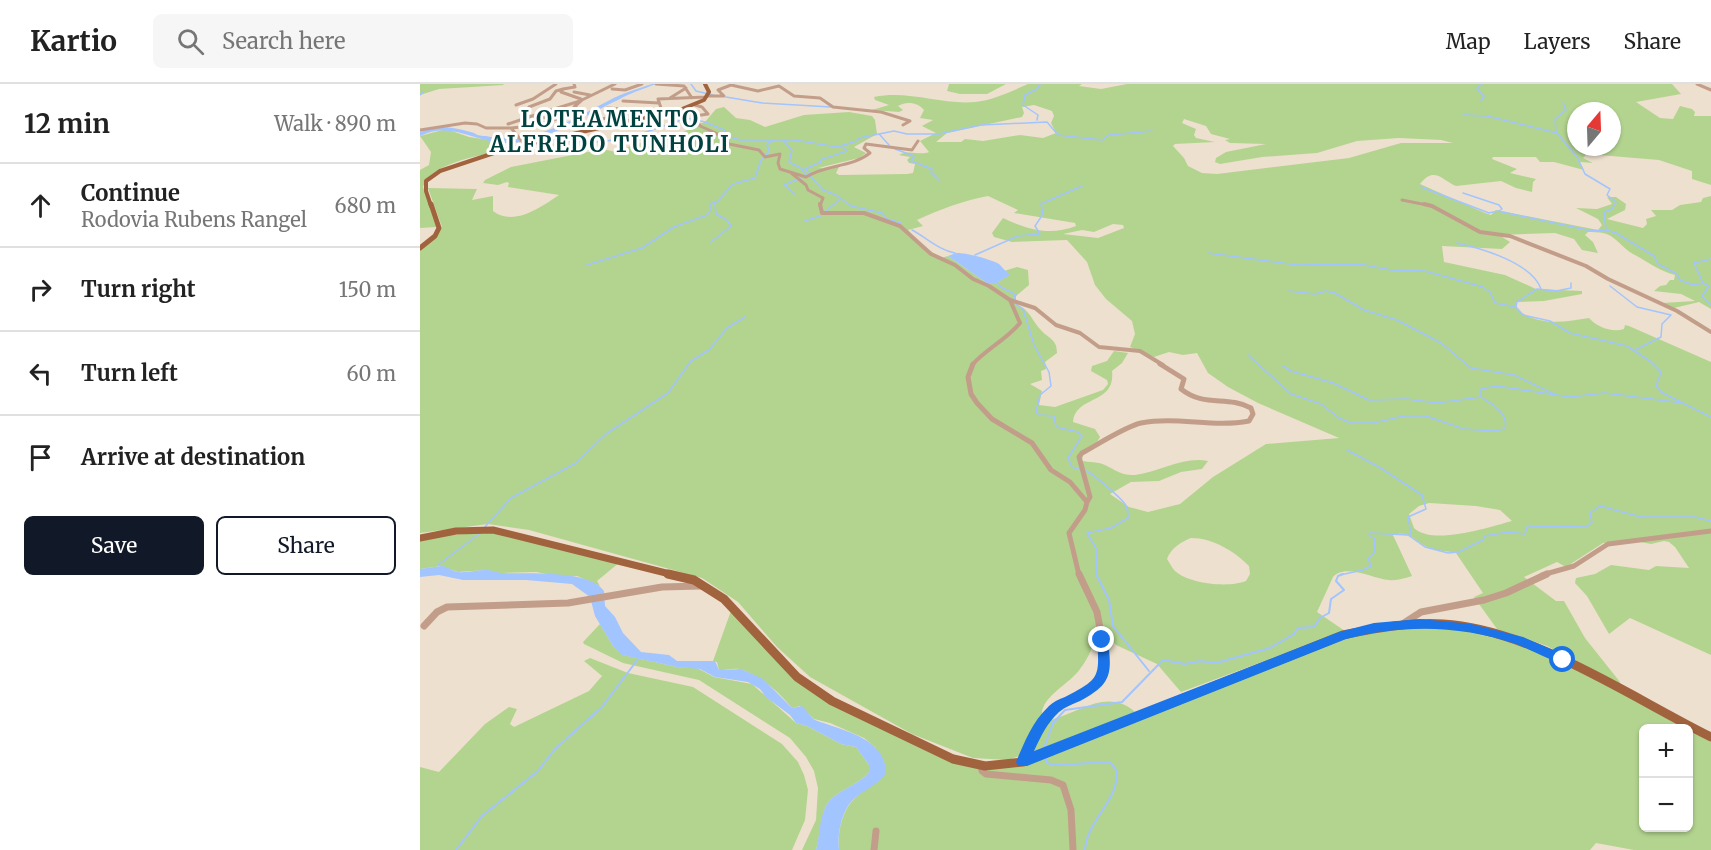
<!DOCTYPE html>
<html lang="en">
<head>
<meta charset="utf-8">
<style>
	:root { --surface:#fff; --page:#f6f6f6; --text:#222; --muted:#767676; --line:#e0e0e0; --accent:#111827 }
	body { margin:0; font-family:Merriweather,serif; background:var(--page); color:var(--text) }
	.controls { position:absolute; right:18px; bottom:18px; display:grid; overflow:hidden; border-radius:9px; box-shadow:0 2px 4px #0004 }
	.controls button { width:54px; height:54px; display:grid; place-items:center; padding:0; border:0; border-bottom:2px solid var(--line); background:var(--surface); color:var(--text); font:30px sans-serif }
	.compass { position:absolute; left:1147px; top:18px; width:54px; height:54px; border-radius:50%; background:var(--surface); box-shadow:0 2px 4px #0004; rotate:19deg }
	.stop { position:absolute; width:18px; height:18px; margin:-14px; border:4px solid #1a73e8; border-radius:50%; background:#fff }
	.stop.end { background:#1a73e8; border-color:#fff; box-shadow:0 2px 6px #0008 }
	.list { margin:0; padding:0; list-style:none }
	h2 { display:flex; justify-content:space-between; align-items:center; height:78px; margin:0; padding:0 24px; font-size:26px }
	h2 small { font-size:20px; font-weight:400; color:var(--muted) }
	.list li { display:grid; grid-template-columns:39px 1fr auto; gap:18px; align-items:center; box-sizing:border-box; height:84px; padding:0 24px; border-top:2px solid var(--line) }
	.list b { display:block; font-size:22px; white-space:nowrap }
	.list p { margin:0; font-size:20px; white-space:nowrap; color:var(--muted) }
	.list em { font-size:20px; font-style:normal; color:var(--muted) }
	.actions { display:flex; gap:12px; padding:18px 24px }
	.actions a { flex:1; padding:14px 0; border:2px solid var(--accent); border-radius:9px; text-align:center; font-size:21px; color:var(--accent) }
	.actions .main { background:var(--accent); color:#fff }
	.icon { flex:none; width:33px; height:33px; fill:none; stroke:currentColor; stroke-width:2; stroke-linecap:round; stroke-linejoin:round }
	.map { position:relative; flex:none; width:1291px; height:766px; overflow:hidden }
	header { display:flex; align-items:center; gap:36px; box-sizing:border-box; height:84px; padding:0 30px; background:var(--surface); border-bottom:2px solid var(--line) }
	header strong { font-size:28px }
	nav { display:flex; gap:33px; margin-inline-start:auto; font-size:21px }
	.search { width:420px; height:54px; background:var(--page); display:flex; align-items:center; gap:15px; box-sizing:border-box; padding:0 21px; border-radius:9px; color:var(--muted); font-size:22px }
	main { display:flex }
	aside { flex:1; background:var(--surface) }
	.map>svg:first-child { display:block }
	.green { fill:#b3d48f; fill-rule:evenodd }
	.water { fill:#a2c4ff }
	.lines { fill:none; stroke-linecap:round; stroke-linejoin:round }
	.stream-far1 { stroke:#a2c4ff; stroke-width:1.5 }
	.stream { stroke:#a2c4ff; stroke-width:2 }
	.minor-far3 { stroke:#c29e8a; stroke-width:3 }
	.minor-far2 { stroke:#c29e8a; stroke-width:4 }
	.minor-far1 { stroke:#c29e8a; stroke-width:5 }
	.minor { stroke:#c29e8a; stroke-width:7 }
	.major-far3 { stroke:#a1623e; stroke-width:4 }
	.major-far2 { stroke:#a1623e; stroke-width:5 }
	.major-far1 { stroke:#a1623e; stroke-width:7 }
	.major { stroke:#a1623e; stroke-width:9 }
	.route { fill:#1a73e8 }
	.labels { text-anchor:middle; dominant-baseline:central; stroke-width:6; stroke-linejoin:round; paint-order:stroke }
	.far-district-label { font-size:22px; font-weight:bold; letter-spacing:1.5px; fill:#00423f; stroke:#fff }
</style>
</head>
<body>
<header>
<strong>Kartio</strong>
<div class="search"><svg class="icon" aria-label="search" viewBox="0 0 24 24"><circle cx="10" cy="10" r="6"/><path d="M15 15l6 6"/></svg>Search here</div>
<nav><a>Map</a><a>Layers</a><a>Share</a></nav>
</header>
<main>
<aside>
<h2>12 min<small>Walk · 890 m</small></h2>
<ul class="list">
<li><svg class="icon" aria-label="ahead" viewBox="0 0 24 24"><path d="M12 20V5M6 11l6-6 6 6"/></svg><div><b>Continue</b><p>Rodovia Rubens Rangel</p></div><em>680 m</em></li>
<li><svg class="icon" aria-label="right" viewBox="0 0 24 24"><path d="M7 20v-9h11M14 6l5 5-5 5"/></svg><div><b>Turn right</b></div><em>150 m</em></li>
<li><svg class="icon" aria-label="left" viewBox="0 0 24 24"><path d="M17 20v-9H6M10 6l-5 5 5 5"/></svg><div><b>Turn left</b></div><em>60 m</em></li>
<li><svg class="icon" aria-label="arrive" viewBox="0 0 24 24"><path d="M6 21V4h12l-3 4 3 4H6"/></svg><div><b>Arrive at destination</b></div></li>
</ul>
<div class="actions"><a class="main">Save</a><a>Share</a></div>
</aside>
<div class="map">
<svg width="1291" height="766" viewBox="0 0 1291 766">
	<rect width="100%" height="100%" fill="#eee0ce"/>
	<path class="green" d="M0,0h83l1,1 -65,4 -19,6z
		M529,0h57l-19,10h-27l-13,-3z
		M608,0h54l-3,2 22,3 26,-5h545l9,10 -45,8 24,16 13,1 7,-13 12,3 3,3 -1,4h17v69l-19,-6v-8l-33,-11 -72,-6 -4,4 10,5 -13,-1 4,8 -30,-8h-14l-4,-5h-43l-1,2 25,10 -7,4 26,6 -3,3 -1,10 -16,-4 -15,-7 -45,5c-15,-7 -22,-20 -36,-2l65,29 6,2 5,-5 102,20 4,-5 -4,-6 -22,-11 21,1 15,-5 -5,-7h9l10,7 -1,6 -18,9 36,9 4,-4 -1,-5 10,-3 -5,-6h21l8,-5 21,-3 2,-4 8,-2v113l-12,-7 -25,6 -12,-5 33,-2 -14,-7 -27,-3 6,-5 6,-1 4,-5h4l1,-5c-16,-4 -28,-14 -42,-21 -11,-6 -18,-19 -30,-21 -5,-1 -10,-1 -15,-1l-3,3 8,7 5,11 -16,-3 -8,-11 -19,-6 -56,2 11,7 -8,7 -60,-3 2,16 61,13 31,14 46,2v3l-38,7 -28,1 1,7c21,18 48,13 72,9 8,9 23,15 35,11l1,-4 4,1 82,36v293l-81,-37 -21,16 -22,-38 -12,-13 1,-5 19,-4 16,-9 38,5 7,-4 33,2 -14,-21 -6,-5 -5,-1 -13,3 -16,-3 -32,2 -37,24 -9,-5 -33,15 32,24h8l21,37 35,44v3l-73,-39 -50,-17 -23,-32 9,-4 -27,-40c-9,-2 -20,-2 -29,-6 -13,-6 -17,-17 -34,-12l19,41c-7,2 -15,5 -23,4 -16,-1 -43,-17 -56,-3l-16,35 28,19 -164,61 -24,-28 -41,-19 -15,-18c-7,14 -11,30 -21,42 -10,15 -40,28 -38,47l9,4c29,-8 57,-32 84,-8l-37,16 -90,32 -35,-2 -61,-24 -102,-57 -33,-30 -39,-45 -36,-24 -173,-48 -41,-6 -68,9v-284l17,-13 5,-9 -14,-39 49,1 -5,11 21,-4v15c21,16 48,-4 66,-16l-51,-8 1,-4 -2,-1 -9,3 -15,-2 2,-3 26,-13 92,-18 17,4 8,-6 18,-6 -3,-1 3,-2 28,-1 17,-9 -2,-1 16,-5 11,-13 8,-2 12,11 14,2 15,7 39,-12 45,-3 23,4 3,4 2,14 -23,13 12,6 -7,5 -41,10 21,-1 -3,6 3,2 68,-1 6,-1 2,-9 -6,-1 -2,-3 3,-3 -11,-2c10,-6 20,1 30,-3l-9,-11 16,-8 -14,-7 11,-6 -13,-2 4,-8c-6,-8 -18,-9 -26,-4l5,4 -4,2 -27,-2 17,-5 -14,-5 -1,-3c35,-7 67,8 101,5 18,-2 37,-11 53,-18zM614,21l18,6 2,5 -3,7 5,10 -13,5 -23,-3 -37,6 -18,-2 -4,3h-25l11,-9 75,-16 2,-4 -2,-6zM1156,27h36v36h-36zM764,35l22,7 5,8 19,5 -5,1 5,3 36,1 -40,8 -10,6 -1,4 5,2 42,-7 55,-4 40,-12 42,-3 42,2 12,3h-52l-52,15 -132,16 -15,-1 -14,-7 -4,-8 -11,-12 2,-2 40,-2 -19,-4 -2,-3 2,-6 -14,-6zM568,112l30,14 -4,3 61,10 1,3c-26,10 -48,4 -73,-8l-11,15 2,4 18,5 55,-2 20,22 8,23 11,14 26,22 3,13 -5,13 24,10 15,-5 14,3 14,-2 11,20 20,14 30,16 81,35 -73,6 -53,33 -33,27 -32,8 -19,-5 -19,-13 21,-12 28,-1 22,-9 21,-3 6,-8c-25,-5 -48,11 -73,14 -12,1 -20,-5 -30,-10 -6,-3 -16,-3 -23,-4l1,-6 10,-6 7,-12 -5,-8 -22,-7c2,-27 43,-17 39,-51l10,-8 6,-10 -14,-2 -7,10 -15,5 -1,5 16,9 1,4 -5,6 -48,17 -16,-2 3,-14 -12,-7 12,-4 -1,-9 5,-2 -1,-7 12,-9c0,-15 -9,-14 -17,-24 -9,-10 -10,-19 -24,-25v-8l13,-11 -1,-15 -11,-3 -13,4 5,4 -13,8h-9l-39,-27 -7,2 -21,-14 -12,-14 15,-4 -6,-6c24,-11 45,-19 71,-24zM693,140l10,1 1,3 -26,10 -35,-4 19,-4 12,2zM1009,419l47,3 24,4 12,11c-23,6 -79,25 -98,7l-5,-14 10,-8zM771,454c22,0 43,13 58,28l1,8 -4,7c-17,7 -57,3 -71,-10 -3,-3 -5,-8 -8,-12 4,-11 14,-17 24,-21z
		M26,45l23,8 28,4v4l9,5c-23,5 -75,12 -83,37l14,40 -17,1v-58l9,-5 2,-13 -11,-16z
		M75,448l125,30 -23,19 3,5 -23,-10 -16,1 -25,-5 -37,1 -12,-3 -29,2 -17,-6 -21,3v-30l13,-3z
		M312,524l52,59 123,74 93,27 362,-135 82,-8 90,22 177,92v111h-77l-38,-7 -6,7h-751c-2,-17 3,-40 16,-52 16,-16 22,-9 30,-34l-10,-17 -11,-9 -34,-15 -16,-4 -14,-13 -8,2c-14,-17 -29,-30 -49,-38 -7,-3 -17,0 -24,0l-2,-8 -4,-1zM1224,644h44v100h-44z
		M180,540l13,22 10,9 54,12 20,1 17,9 38,7 44,39 11,3 34,18 15,3 13,18v7c-11,15 -36,18 -44,36 -5,14 -5,28 -9,42h-14l14,-30 2,-32 -4,-17 -8,-14 -16,-19 -91,-58 -76,-17 -39,-19 -1,-2z
		M170,574l38,15 65,14 89,57 16,18 6,13 4,15 -3,30 -13,30h-372v-83l19,5 46,-48 24,-17 8,2 -7,15 4,3 75,-36 13,-15 -18,-15z"/>
	<path class="water" d="M232,0h4c-13,5 -26,9 -38,16 -35,16 -73,44 -113,43 -30,-1 -55,-22 -85,-7v-4c20,-8 34,-5 54,1 5,4 10,2 17,4 43,7 81,-17 117,-36 14,-8 29,-12 44,-17z
		M536,169c8,-1 37,7 43,11 3,3 7,8 11,11l-14,8h-9l-39,-27z
		M21,482c7,0 11,5 17,6 10,1 20,-2 28,-2 5,0 10,2 14,3 24,1 90,-4 104,18l1,15 10,11 8,16 18,19 28,3 8,6h38l4,9 22,-1 22,10 29,29 10,-2c5,4 8,11 13,14 25,10 71,17 71,53 -7,11 -20,16 -30,24 -14,11 -19,36 -17,53h-23c4,-14 3,-29 9,-42 8,-18 33,-21 44,-36v-7l-13,-18 -15,-3 -34,-18 -11,-3 -6,-8 -24,-18 -6,-8 -12,-7 -33,-5 -15,-8 -23,-2 -55,-12 -9,-9 -18,-30 -5,-19 -18,-13 -46,-4h-63l-24,-5 -19,2v-8z"/>
	<g class="lines">
		<path class="stream-far1" d="M271,0l5,7 17,4
			M0,11l3,-3
			M306,13l36,6 69,4
			M1061,17l3,-4 -7,-9 5,-4
			M1043,31l24,1 70,17 20,24 8,17 25,15 -3,6 9,7 -4,7 -8,3 2,18 10,3 38,23 4,8 19,10 3,6 13,5 10,-2
			M617,36l1,-5 -15,-10 2,-10 12,-6 3,-5
			M1136,48l-1,-13 11,-9 -3,-7
			M460,51l9,10
			M133,57l50,1 40,-9 44,-15 18,4 19,8 6,7 10,3h55l42,7 20,-6 2,-3 35,-7 13,3h32l42,-9 66,-3 11,13 44,5 7,-5 43,-4
			M364,57l8,9 -3,12 12,6 5,7
			M475,65l19,7 -3,5 21,8 -1,3 8,8
			M390,89l-5,-4 16,-7 -1,-2 27,-9 -5,-4
			M390,92l13,14 13,5 15,11 31,7 5,6 14,4
			M1001,103l68,26 9,-2 89,19 20,1
			M1043,109l36,12 3,4 -3,2
			M375,110l-11,-9 19,-8
			M406,127l14,-12
			M385,137l18,-6
			M492,146c15,8 27,20 43,23
			M291,158l20,-16 -4,-6 -11,-6 -1,-10 18,-20 22,-6 6,-18 8,-9 -2,-7 7,-4
			M1036,159c25,5 76,20 85,46
			M788,169l89,12 62,-1 32,6 34,1 58,16 7,5 5,11 21,4 7,8 27,6 20,12 57,13 23,15 11,11 -5,14 5,6 50,25
			M555,171l43,-19 22,-2 -5,-8 8,-12 -2,-10 41,-18
			M1291,175l-17,4 9,20 6,3 -7,10 9,9
			M167,181l55,-17 32,-21 33,-12 3,-4v-7l9,-3
			M576,197l5,6 15,8 -3,5
			M1190,202l27,21 34,8 -9,9 -1,13 -26,13
			M869,207l26,3 11,-3 9,2 29,17 33,10 44,23 30,25 43,7 42,20
			M596,220l7,5 11,36 15,27 2,14 -11,9 -4,17 4,3 14,1 2,11 22,5 4,4 -14,22 4,9 9,3
			M1096,222l1,-4 20,-13 19,2 15,-3v-5
			M828,271l43,39 30,10 18,14 12,5h22l31,-7h22l38,13 30,2 11,-2c4,-16 -12,-24 -24,-32l-44,6 -30,-4 -38,1 -36,-17 -42,-12 -8,-5
			M1061,313v-8l16,-3 73,11 35,-4 78,10
			M927,366l32,17 43,28 4,14 -18,8 3,18
			M666,387c6,2 34,26 39,33 3,4 3,8 3,14l-17,10 -24,5 10,17 -1,25
			M64,444l27,-30 65,-35 30,-29 62,-41 23,-32 18,-11 18,-22 18,-11
			M18,481l41,-31
			M920,491l23,-5 8,-4 -3,-8 6,-5 1,-14 -6,-4 1,-2 38,2 17,12 23,6 11,-1 24,-12 2,-4 23,-4 17,2 2,-7 61,-1 4,-4 -2,-9 10,-7 41,11h54l16,4"/>
		<path class="stream" d="M676,490l13,26 4,26 36,45
			M624,664l9,-25 12,-13 57,-8 41,-42 22,4 15,-3 16,2 54,-15 24,-14 4,-6 16,-1 6,-9 9,-5 2,-14 13,-9 -8,-9 2,-5 5,-2
			M625,672l2,7 8,2 55,-3 7,9c1,32 -30,48 -32,79
			M36,766l26,-34 56,-45 17,-22 47,-42 36,-48"/>
		<path class="minor-far3" d="M154,0l1,3 -12,2 -2,3 20,7
			M236,0l28,2 8,12
			M1277,0l14,6
			M192,5l13,1 17,-6
			M154,8l16,3
			M287,12h17l-6,-6 13,-5 27,6 21,-5 15,10 26,2 13,9 48,5 29,9 -7,4
			M250,14l16,-10
			M203,17l36,2
			M96,21l17,-6 23,-15
			M275,21l7,2 6,7 -13,2
			M109,23l21,-8 6,-8 7,-2
			M262,25l13,7 5,10 16,7 13,11 30,6 6,7 15,-3 -2,9 2,6 26,8c20,-13 45,-9 64,-24l-6,-5 2,-4 46,6 6,-9
			M131,28l20,-2
			M247,29l-6,-5 -3,-9 48,-2
			M127,34l-15,-2 48,-15
			M182,35l38,-9 -33,-2
			M88,40l24,-8
			M0,46l45,-7 12,1 9,4h25
			M106,62l-15,-18c24,-2 46,-6 66,-20l-3,-1 8,-7 33,-16
			M370,88l16,13 2,5 15,8 -3,8
			M982,116l30,6"/>
		<path class="minor-far2" d="M400,120l2,9h42l36,13 31,28 24,11 18,14 16,7 21,14 25,8 21,17 24,8 19,14 41,4 23,14
			M1004,120l8,2 48,26 30,4 76,30 22,13 69,32 34,21
			M552,281c14,-16 34,-25 48,-42l-10,-23"/>
		<path class="minor-far1" d="M553,280l-5,13 3,17 6,9 15,16 40,24 19,27 19,12 17,20 -2,8 -16,23 10,42
			M667,418l3,-5 -11,-40 3,-4c15,-8 44,-27 59,-30 36,-7 72,5 108,-2l4,-7 -2,-6c-24,-13 -46,0 -70,-19l3,-10 -24,-15
			M1122,491l32,-9 34,-22 103,-13"/>
		<path class="minor" d="M984,539l17,-11 63,-12 22,-7 41,-19
			M4,542l13,-14 10,-5 121,-4 94,-16 39,-1
			M603,678l16,-37 20,-20 40,-22 5,-11 1,-16 -8,-44 -18,-38
			M561,681l1,6 4,3 65,6 12,5 8,25 2,40
			M454,766l2,-19"/>
		<path class="major-far3" d="M11,122l-5,-15v-10l14,-10 63,-21 179,-41 22,-9 5,-8 -4,-8"/>
		<path class="major-far2" d="M0,164l15,-12 4,-8 -8,-24"/>
		<path class="major-far1" d="M0,454l36,-7 37,-1 181,45"/>
		<path class="major" d="M248,490l26,6 30,19 73,78 35,24 121,58 32,7 38,-4 320,-127c34,-7 65,-13 100,-11 89,5 189,74 268,113"/>
	</g>
	<path class="route" d="M1000,535l51,5 52,13 44,19 2,4 -6,4c-16,-5 -31,-14 -47,-20 -55,-19 -114,-20 -170,-5l-319,127h-9l-2,-4c9,-21 16,-40 33,-56 4,-4 10,-7 16,-9 34,-18 35,-19 32,-57l1,-3h9l1,3c4,34 4,44 -28,61 -7,3 -15,6 -21,11 -12,11 -18,24 -25,39l305,-119 35,-9z"/>
	<g class="labels">
		<g class="far-district-label">
			<text x="190" y="35">LOTEAMENTO<tspan x="190" dy="25">ALFREDO TUNHOLI</tspan></text>
		</g>
	</g>
</svg>
<div class="controls">
<button>+</button>
<button>−</button>
</div>
<svg class="compass" viewBox="-18 -18 36 36"><path d="M0-13l5 13h-10z" fill="#e53935"/><path d="M0 13l5-13h-10z" fill="#767676"/></svg>
<div class="stop" style="left:1143px;top:576px"></div>
<div class="stop end" style="left:682px;top:556px"></div>
</div>
</main>
</body>
</html>
